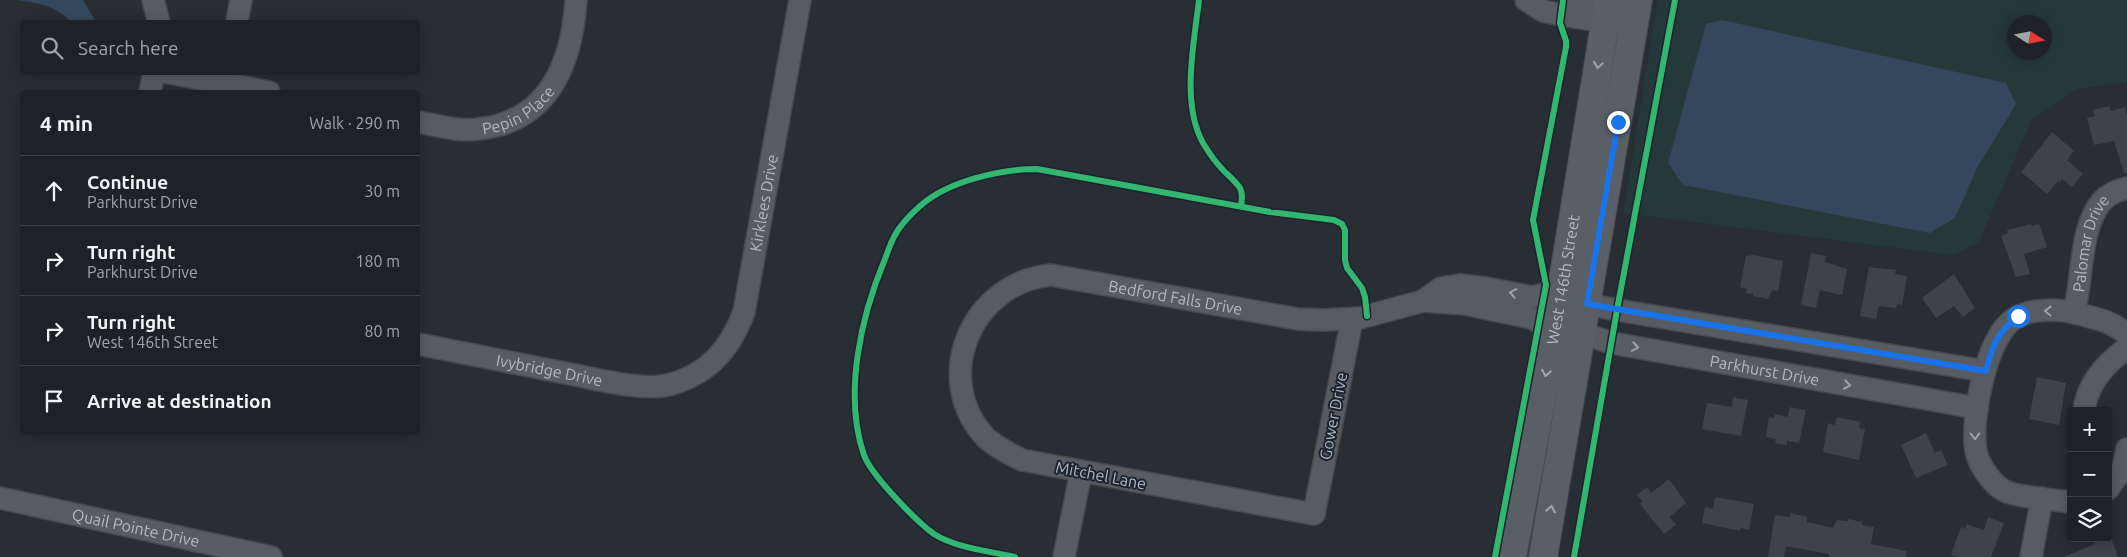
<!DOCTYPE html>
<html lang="en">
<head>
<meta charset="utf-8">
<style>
	:root { --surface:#1e2227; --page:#2b2f33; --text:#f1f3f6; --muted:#a1a4a7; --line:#3c3f44 }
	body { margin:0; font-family:Ubuntu,sans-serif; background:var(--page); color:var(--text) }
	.controls { position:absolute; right:15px; bottom:15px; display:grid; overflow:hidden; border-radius:5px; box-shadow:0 2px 12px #0003 }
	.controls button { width:45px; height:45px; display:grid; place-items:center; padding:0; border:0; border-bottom:1px solid var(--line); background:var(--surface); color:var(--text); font:25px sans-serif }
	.compass { position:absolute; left:2007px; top:15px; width:45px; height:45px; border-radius:50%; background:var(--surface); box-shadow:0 2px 12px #0003; rotate:101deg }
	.stop { position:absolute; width:15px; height:15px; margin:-11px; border:4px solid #1a73e8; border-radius:50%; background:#fff }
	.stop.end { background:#1a73e8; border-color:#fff; box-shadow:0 1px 5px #0008 }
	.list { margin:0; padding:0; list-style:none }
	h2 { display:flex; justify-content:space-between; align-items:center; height:65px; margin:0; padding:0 20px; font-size:21px }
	h2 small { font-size:16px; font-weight:400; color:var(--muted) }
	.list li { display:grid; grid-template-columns:32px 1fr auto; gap:15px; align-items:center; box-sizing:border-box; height:70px; padding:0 20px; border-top:1px solid var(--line) }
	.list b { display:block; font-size:19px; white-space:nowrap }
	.list p { margin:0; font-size:16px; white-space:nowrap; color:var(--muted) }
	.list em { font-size:16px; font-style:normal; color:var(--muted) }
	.icon { flex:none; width:28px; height:28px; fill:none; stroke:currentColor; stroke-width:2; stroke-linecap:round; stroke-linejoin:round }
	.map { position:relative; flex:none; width:2127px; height:557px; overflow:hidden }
	.search { position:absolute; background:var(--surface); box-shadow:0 2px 12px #0003; left:20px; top:20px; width:400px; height:55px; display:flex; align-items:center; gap:12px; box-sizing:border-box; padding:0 18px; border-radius:5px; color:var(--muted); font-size:19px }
	.panel { position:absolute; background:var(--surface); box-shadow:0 2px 12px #0003; left:20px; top:90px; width:400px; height:345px; border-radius:5px }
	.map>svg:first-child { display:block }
	.green { fill:#25383a; fill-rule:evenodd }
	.water { fill:#34485d }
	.building { fill:#3f4349 }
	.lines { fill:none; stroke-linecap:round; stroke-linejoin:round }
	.minor-casing { stroke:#464a4f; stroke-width:24 }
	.major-casing { stroke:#454a51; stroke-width:30 }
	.minor { stroke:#575c62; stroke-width:21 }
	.major { stroke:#595f64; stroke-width:28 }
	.cycleway-casing { stroke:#1b242f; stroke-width:9 }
	.cycleway { stroke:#33b770; stroke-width:6 }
	.oneway { stroke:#9fa8b2 }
	.oneway2 { stroke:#9aa2ad }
	.route { stroke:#1a73e8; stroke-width:6 }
	.labels { text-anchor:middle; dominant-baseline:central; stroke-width:4; stroke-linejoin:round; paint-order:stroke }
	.street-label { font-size:16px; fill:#b0bac6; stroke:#1b242f }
</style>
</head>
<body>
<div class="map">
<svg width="2127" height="557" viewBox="0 0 2127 557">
	<rect width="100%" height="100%" fill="#282e34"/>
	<path class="green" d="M1658,0h469v82l-50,7 -45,30 -53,123 -26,13 -330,-42zM2014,22h30v30h-30z"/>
	<path class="water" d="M18,0h65l13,22h-25c-16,-17 -31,-18 -53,-22z
		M1722,20l284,63 10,21 -38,62 -23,52 -25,15 -247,-48 -15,-22 38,-139z"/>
	<path class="building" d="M2109,106l2,5 14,-4 2,9v57h-3l-10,-32 -20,4 -7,-27 8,-2 -2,-6z
		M2052,132l22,19 -7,9 16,14 -11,13 -10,-8 -2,3 -2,-1 -11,13 -26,-22z
		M2031,224v2l8,-2 8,23 -23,7 6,20 -14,3 -15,-41 7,-3 -1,-3z
		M1811,253l15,3 -1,6 22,7 -5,26 -22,-5 -4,18 -15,-3z
		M1753,255l30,6 -5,30 -6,-1 -4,9 -15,-3v-2l-7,-1 1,-4 -7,-2 6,-31z
		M1869,267l27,3 -1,4 12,2 -5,29 -5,-1 -1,4 -17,-2 -3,13 -16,-3z
		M1954,274l21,34 -12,9 -9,-11 -18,12 -14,-20z
		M2037,377l29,6 -7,42 -30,-6z
		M1733,397l15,3 -7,36 -39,-7 5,-26 25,4z
		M1790,407l16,3 -7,33 -12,-2v4l-12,-2 1,-4 -10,-2 3,-20 5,1 1,-4 13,3z
		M1837,417l23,5 -1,6 6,1 -6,31 -36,-8 5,-29 7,2z
		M1926,433l9,20 6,-3 7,15 -32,13 -15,-33z
		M1669,479l17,24 -16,14 6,8 -12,9 -24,-30 2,-3 -5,-6 10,-8 4,6z
		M1715,497l39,7 -5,26 -8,-2 -1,3 -38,-8 3,-16 8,2z
		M1790,513l17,4v5l26,6 4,-8 11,1v-2l14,3v3l12,2 -3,17 36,7 -1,6h-77v-3l-43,-8 -2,11h-16l7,-42 15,2z
		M1988,517l16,6 -13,34h-33l-7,-2 10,-28 4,2 2,-5 17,6z
		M2093,538h18l7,19h-54l31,-13z"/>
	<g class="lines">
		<g class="minor-casing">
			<g id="minor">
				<path d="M153,0l6,22"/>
				<path d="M1526,0l17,11 18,4 72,11"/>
				<path d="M1573,0l51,7"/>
				<path d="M237,22l4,-22"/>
				<path d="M164,72l105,20"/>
				<path d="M150,92l4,-20"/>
				<path id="s1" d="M418,122c19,3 40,10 60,7 71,-7 94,-66 98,-129"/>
				<path id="s2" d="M1423,301l42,3 67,14 8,5 15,2 57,18 365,65"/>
				<path id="s3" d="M2074,313c9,-33 5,-87 29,-113 6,-6 16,-10 24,-12"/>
				<path id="s4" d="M1352,319l-38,195 -292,-54c-12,-6 -26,-13 -36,-22 -56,-60 -14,-156 65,-163l247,44 24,1 38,-2 63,-17 18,-13 19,-3 26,3 46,9 13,-3 15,5 57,11 368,61"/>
				<path id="s5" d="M418,344c50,10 101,20 152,30 27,5 72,17 98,11 40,-10 62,-36 76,-73l56,-312"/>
				<path d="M2084,411c3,-27 22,-48 43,-63"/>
				<path d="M2108,489l15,-21 4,-19"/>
				<path id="s6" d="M0,498l271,59"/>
				<path d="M2071,502c-11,-1 -55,-6 -64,-10 -14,-6 -28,-26 -31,-41 -6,-32 11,-122 43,-135 17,-8 42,-7 60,-2 19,5 32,7 48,20"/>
				<path d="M1064,557l17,-85"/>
				<path d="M2031,557l11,-59"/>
			</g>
		</g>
		<g class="major-casing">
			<g id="major">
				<path id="s7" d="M1512,557l48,-258 49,-299"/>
				<path d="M1543,557l95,-557"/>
			</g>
		</g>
		<use href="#minor" class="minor"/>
		<use href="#major" class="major"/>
		<g class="cycleway-casing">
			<path id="cycleway" d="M1199,0c-5,43 -18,104 4,143 6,10 13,20 21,28 5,5 12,11 16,17 3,6 2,12 1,18
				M1015,557c-26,-6 -59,-9 -81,-23 -17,-12 -63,-59 -70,-79 -21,-60 -3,-139 21,-196 3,-8 6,-17 10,-24 6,-11 16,-21 25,-29 28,-25 81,-37 117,-37l233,43 64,8 8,4 3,6v30l2,8 15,20 3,9 2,19
				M1495,557l51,-272 -13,-65 33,-173v-6l-6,-18 3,-23
				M1574,557l43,-247 58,-310"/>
		</g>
		<use href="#cycleway" class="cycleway"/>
	</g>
	<defs><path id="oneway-chevron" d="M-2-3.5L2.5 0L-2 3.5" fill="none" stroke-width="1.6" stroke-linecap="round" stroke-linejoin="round" transform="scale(1.25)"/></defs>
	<g class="oneway">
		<use href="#oneway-chevron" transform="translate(1598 65) rotate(99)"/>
		<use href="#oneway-chevron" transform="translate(1546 373) rotate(100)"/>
		<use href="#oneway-chevron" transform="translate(1551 509) rotate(-80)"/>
	</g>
	<g class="oneway2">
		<use href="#oneway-chevron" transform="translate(1513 293) rotate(-169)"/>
		<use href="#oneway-chevron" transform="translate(2048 311) rotate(-179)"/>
		<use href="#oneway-chevron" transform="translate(1635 347) rotate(10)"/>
		<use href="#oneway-chevron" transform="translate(1847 385) rotate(10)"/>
		<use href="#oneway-chevron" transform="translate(1975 436) rotate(88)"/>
	</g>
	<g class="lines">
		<path class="route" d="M1618,122l-31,182 399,67c6,-25 11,-38 32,-55"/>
	</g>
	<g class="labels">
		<g class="street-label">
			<text stroke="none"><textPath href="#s1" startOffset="106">Pepin Place</textPath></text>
			<text stroke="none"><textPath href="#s5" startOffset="475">Kirklees Drive</textPath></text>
			<text stroke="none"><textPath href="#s3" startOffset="72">Palomar Drive</textPath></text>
			<text stroke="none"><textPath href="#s7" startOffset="282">West 146th Street</textPath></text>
			<text stroke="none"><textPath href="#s4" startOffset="882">Bedford Falls Drive</textPath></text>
			<text stroke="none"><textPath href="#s5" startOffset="134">Ivybridge Drive</textPath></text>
			<text stroke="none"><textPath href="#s2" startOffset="350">Parkhurst Drive</textPath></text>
			<text transform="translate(1333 416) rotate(-79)">Gower Drive</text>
			<text transform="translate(1101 475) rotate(11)">Mitchel Lane</text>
			<text stroke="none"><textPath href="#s6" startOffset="139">Quail Pointe Drive</textPath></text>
		</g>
	</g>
</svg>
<div class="controls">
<button>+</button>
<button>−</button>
<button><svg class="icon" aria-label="layers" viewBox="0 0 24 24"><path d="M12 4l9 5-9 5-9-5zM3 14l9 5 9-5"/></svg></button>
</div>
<svg class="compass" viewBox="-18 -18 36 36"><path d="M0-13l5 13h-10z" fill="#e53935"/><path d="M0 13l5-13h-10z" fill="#a1a4a7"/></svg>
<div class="stop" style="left:2018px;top:316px"></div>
<div class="stop end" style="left:1618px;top:122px"></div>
<div class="search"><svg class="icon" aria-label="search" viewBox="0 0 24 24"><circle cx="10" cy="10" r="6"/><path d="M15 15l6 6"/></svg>Search here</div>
<section class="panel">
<h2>4 min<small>Walk · 290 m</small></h2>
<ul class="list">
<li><svg class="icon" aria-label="ahead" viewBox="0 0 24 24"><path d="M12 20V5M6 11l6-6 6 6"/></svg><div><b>Continue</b><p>Parkhurst Drive</p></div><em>30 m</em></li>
<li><svg class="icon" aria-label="right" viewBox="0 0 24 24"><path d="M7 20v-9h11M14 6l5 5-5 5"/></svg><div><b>Turn right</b><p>Parkhurst Drive</p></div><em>180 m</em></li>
<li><svg class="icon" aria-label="right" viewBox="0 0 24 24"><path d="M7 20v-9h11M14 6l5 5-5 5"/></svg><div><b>Turn right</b><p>West 146th Street</p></div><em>80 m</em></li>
<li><svg class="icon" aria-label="arrive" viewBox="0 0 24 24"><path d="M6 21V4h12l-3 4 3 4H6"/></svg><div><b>Arrive at destination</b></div></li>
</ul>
</section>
</div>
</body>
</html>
